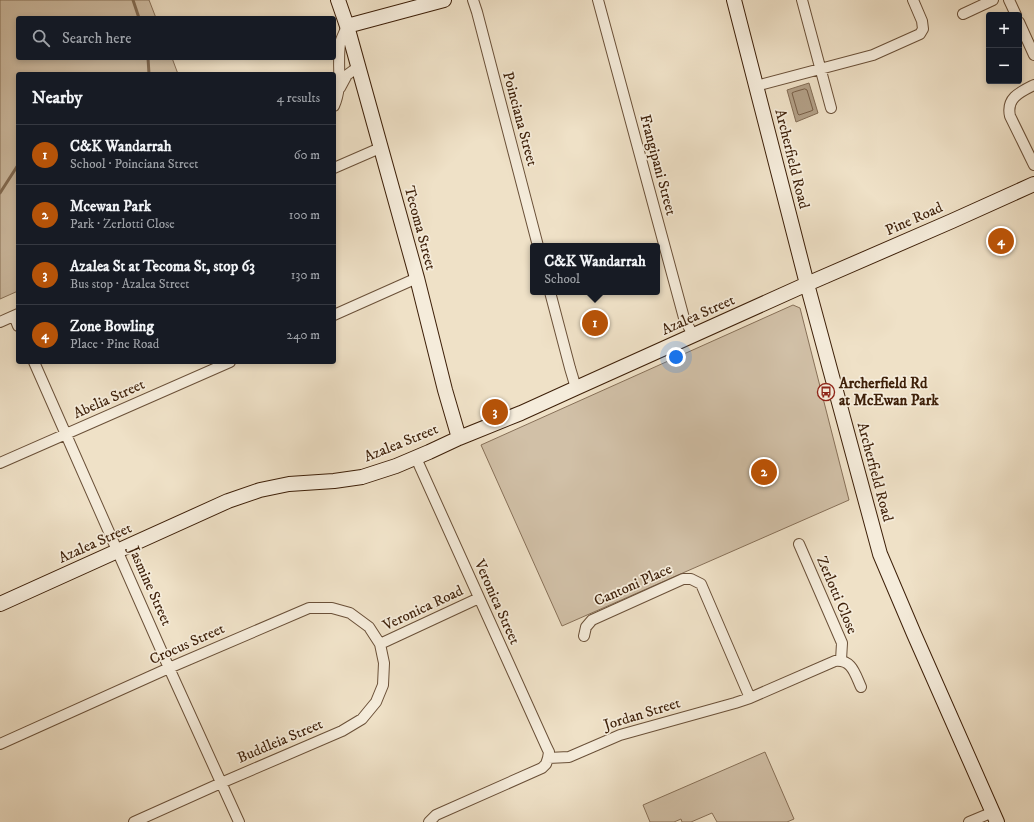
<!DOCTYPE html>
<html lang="en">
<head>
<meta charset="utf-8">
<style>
	:root { --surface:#171b24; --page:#242831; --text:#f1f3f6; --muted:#9ea1a6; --line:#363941; --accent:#b45309 }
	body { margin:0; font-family:"IM FELL DW Pica",serif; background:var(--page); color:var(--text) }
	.controls { position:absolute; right:12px; top:12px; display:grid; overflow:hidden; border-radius:4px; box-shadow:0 2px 6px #0003 }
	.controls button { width:36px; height:36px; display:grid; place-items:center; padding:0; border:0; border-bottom:1px solid var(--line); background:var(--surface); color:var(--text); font:20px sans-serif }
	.you { position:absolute; left:676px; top:357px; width:14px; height:14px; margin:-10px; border:3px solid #fff; border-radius:50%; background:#1a73e8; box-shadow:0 0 0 6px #1a73e833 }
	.badge { display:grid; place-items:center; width:26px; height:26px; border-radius:50%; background:var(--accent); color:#fff; font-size:13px; font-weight:700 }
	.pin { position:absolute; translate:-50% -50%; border:2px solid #fff; box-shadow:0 1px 4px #0006 }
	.popup { position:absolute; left:530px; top:243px; width:130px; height:52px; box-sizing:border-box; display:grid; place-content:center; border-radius:4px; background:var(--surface); filter:drop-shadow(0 1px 3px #0005); font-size:13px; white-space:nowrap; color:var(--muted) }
	.popup b { font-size:15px; color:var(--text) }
	.popup::after { content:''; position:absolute; left:50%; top:100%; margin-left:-8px; border:8px solid transparent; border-top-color:var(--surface) }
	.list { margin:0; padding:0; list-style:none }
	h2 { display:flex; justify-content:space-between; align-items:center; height:52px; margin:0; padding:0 16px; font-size:17px }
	h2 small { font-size:13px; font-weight:400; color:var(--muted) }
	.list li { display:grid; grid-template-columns:26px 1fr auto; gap:12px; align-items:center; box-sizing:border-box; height:60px; padding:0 16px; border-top:1px solid var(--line) }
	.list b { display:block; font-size:15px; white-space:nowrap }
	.list p { margin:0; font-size:13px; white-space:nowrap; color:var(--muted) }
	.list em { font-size:13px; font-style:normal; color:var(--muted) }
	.icon { flex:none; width:22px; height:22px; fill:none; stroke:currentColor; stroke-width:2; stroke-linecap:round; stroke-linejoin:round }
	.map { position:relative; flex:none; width:1034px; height:822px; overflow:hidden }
	.search { position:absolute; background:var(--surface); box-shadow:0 2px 6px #0003; left:16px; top:16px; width:320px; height:44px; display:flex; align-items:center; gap:10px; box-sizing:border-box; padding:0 14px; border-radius:4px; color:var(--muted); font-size:15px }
	.panel { position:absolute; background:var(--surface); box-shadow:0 2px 6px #0003; left:16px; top:72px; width:320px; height:292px; border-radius:4px }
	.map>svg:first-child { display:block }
	.green { fill:#d1c0a7; stroke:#877058 }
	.water { fill:#b29f86; stroke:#836c54 }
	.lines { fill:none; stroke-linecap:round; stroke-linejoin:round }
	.shore { stroke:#785f47; stroke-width:1 }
	.stream { stroke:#836c54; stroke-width:3 }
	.street-casing { stroke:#6a5038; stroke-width:12 }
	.secondary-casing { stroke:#3d1f08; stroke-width:16 }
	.street { stroke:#f5ecdb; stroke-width:10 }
	.secondary { stroke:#f5ecdb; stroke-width:14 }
	.labels { text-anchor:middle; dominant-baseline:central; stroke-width:3.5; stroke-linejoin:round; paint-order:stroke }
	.street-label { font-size:15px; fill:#3d1f08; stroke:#f5ecdb }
	.poi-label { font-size:15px; font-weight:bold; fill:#3d1f08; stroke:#f5ecdb; text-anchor:start }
</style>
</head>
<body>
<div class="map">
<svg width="1034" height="822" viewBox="0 0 1034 822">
	<rect width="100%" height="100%" fill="#efe1c7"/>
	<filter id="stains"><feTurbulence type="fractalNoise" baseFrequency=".005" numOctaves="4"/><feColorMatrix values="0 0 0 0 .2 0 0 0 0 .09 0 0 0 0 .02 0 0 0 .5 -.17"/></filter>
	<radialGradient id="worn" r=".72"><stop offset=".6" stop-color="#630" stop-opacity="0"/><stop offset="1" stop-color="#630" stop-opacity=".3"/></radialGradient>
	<path class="green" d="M0,0h149l7,18h-138v40h154l6,16h-160v217l-18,8z
		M793,305l7,3 49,192 -287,126 -81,-181z
		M765,752l29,67 -7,3h-70l-5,-9 -21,9h-9l-1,-3 -7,3h-24l-7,-17z"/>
	<path class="water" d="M809,83l9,30 -22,9 -9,-32z"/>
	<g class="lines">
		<path class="shore" d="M805,89l2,1 6,20 -2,1 -12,4 -1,-1 -6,-21 2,-1z"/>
		<path class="stream" d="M133,0l6,18
			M148,58l1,16
			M0,193l18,-28"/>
		<g class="street-casing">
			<path id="street" d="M473,0l4,12 61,234
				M598,0l86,318 9,17
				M802,0l29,108
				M1009,0l7,15
				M963,14l30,-14
				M1019,22l15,33
				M1034,85c-14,7 -28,13 -24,31l24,49
				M756,86l117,-31 47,-21 3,-5 -1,-8 -9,-21
				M340,88l7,-13 11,-8
				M334,106c9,-20 3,-41 6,-62 1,-6 5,-12 7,-18
				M334,168l46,-20
				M550,292l20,76 6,20
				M334,315l83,-37
				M14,316l4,10
				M0,322l18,-8
				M34,362l135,306 70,154
				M416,458l131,290 2,4 -1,6
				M0,463l230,-101
				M799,544l43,99 -1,17
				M584,636l2,-9 6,-7 91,-41h8l10,5 49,114
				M380,644l99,-46
				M0,744l169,-76 140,-60h23l18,5 19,14 11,17 4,19 -1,22 -7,17 -14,17 -20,12 -121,52 -87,39
				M429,822l7,-7 106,-47 4,-4 2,-6 21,-1 51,-22 115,-32 15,-5 85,-37c17,-2 20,13 26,26
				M969,822l24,-10"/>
		</g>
		<g class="secondary-casing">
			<path id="secondary" d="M338,0l9,26 70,252 28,112 14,48
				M734,0l73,284 73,270 34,80 83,188
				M347,26l97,-26
				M0,604l228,-103 32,-11 29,-6 45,-3 28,-4 34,-11 33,-14 30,-14 62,-25 55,-25 231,-104 145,-63 82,-37"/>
		</g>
		<use href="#street" class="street"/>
		<use href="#secondary" class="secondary"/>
	</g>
	<defs>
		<g id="bus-ring" transform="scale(0.9)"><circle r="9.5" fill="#f5ecdb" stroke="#8f2418" stroke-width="1.5"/><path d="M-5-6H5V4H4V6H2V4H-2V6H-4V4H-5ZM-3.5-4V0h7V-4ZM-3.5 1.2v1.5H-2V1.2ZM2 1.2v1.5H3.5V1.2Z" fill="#8f2418"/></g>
	</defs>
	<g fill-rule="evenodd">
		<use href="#bus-ring" x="826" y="392"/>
	</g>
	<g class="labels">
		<g class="street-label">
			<text transform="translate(520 119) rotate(75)">Poinciana Street</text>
			<text transform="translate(792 159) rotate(76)">Archerfield Road</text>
			<text transform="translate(658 165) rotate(75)">Frangipani Street</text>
			<text transform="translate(914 219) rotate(-24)">Pine Road</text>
			<text transform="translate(420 228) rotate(75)">Tecoma Street</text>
			<text transform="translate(698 315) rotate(-24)">Azalea Street</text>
			<text transform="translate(109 399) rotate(-24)">Abelia Street</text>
			<text transform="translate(401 443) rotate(-22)">Azalea Street</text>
			<text transform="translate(875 472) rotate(75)">Archerfield Road</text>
			<text transform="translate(95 543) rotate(-24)">Azalea Street</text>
			<text transform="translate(633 585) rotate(-24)">Cantoni Place</text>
			<text transform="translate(150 586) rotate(66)">Jasmine Street</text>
			<text transform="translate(837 595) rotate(67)">Zerlotti Close</text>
			<text transform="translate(497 602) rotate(66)">Veronica Street</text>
			<text transform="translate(423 608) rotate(-25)">Veronica Road</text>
			<text transform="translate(187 644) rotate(-24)">Crocus Street</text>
			<text transform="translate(642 714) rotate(-17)">Jordan Street</text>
			<text transform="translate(280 741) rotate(-23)">Buddleia Street</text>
		</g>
		<g class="poi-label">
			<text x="839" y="383">Archerfield Rd<tspan x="839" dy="17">at McEwan Park</tspan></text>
		</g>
	</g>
	<rect width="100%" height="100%" filter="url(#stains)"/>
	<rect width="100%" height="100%" fill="url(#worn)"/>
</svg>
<div class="controls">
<button>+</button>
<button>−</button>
</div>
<div class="you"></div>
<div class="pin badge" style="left:595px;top:323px">1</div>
<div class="popup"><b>C&amp;K Wandarrah</b>School</div>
<div class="pin badge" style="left:764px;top:472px">2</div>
<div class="pin badge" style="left:495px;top:412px">3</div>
<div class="pin badge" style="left:1001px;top:241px">4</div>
<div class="search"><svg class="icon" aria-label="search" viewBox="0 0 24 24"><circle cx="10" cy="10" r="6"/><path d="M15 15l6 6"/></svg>Search here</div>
<section class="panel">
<h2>Nearby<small>4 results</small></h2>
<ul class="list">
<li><span class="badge">1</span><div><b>C&amp;K Wandarrah</b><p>School · Poinciana Street</p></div><em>60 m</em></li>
<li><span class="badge">2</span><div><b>Mcewan Park</b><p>Park · Zerlotti Close</p></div><em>100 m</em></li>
<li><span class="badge">3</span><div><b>Azalea St at Tecoma St, stop 63</b><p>Bus stop · Azalea Street</p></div><em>130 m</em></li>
<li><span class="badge">4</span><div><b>Zone Bowling</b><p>Place · Pine Road</p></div><em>240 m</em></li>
</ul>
</section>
</div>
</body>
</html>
